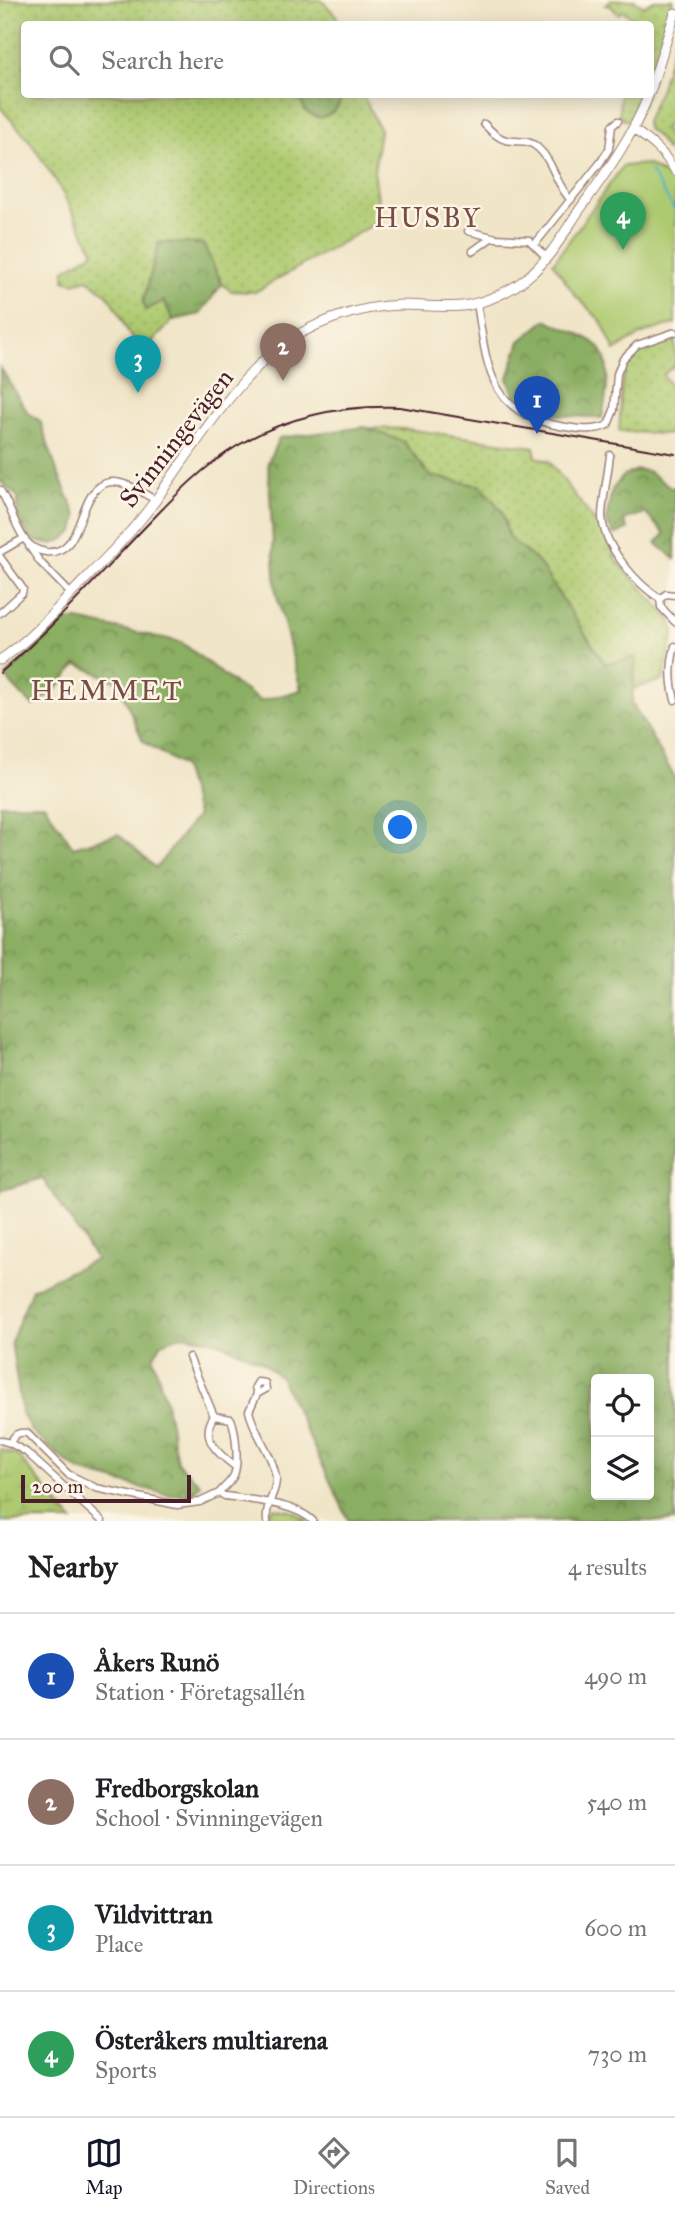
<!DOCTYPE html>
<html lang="en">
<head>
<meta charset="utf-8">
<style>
	:root { --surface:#fff; --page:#f6f6f6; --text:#202124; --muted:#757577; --line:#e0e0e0; --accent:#111827 }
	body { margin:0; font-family:"IM FELL Great Primer",serif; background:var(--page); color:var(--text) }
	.controls { position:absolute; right:21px; bottom:21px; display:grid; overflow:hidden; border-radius:7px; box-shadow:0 4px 18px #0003 }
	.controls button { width:63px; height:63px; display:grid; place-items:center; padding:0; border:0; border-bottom:2px solid var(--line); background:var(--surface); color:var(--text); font:35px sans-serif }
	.scale { position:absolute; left:21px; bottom:18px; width:170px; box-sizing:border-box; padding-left:7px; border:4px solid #4a1f2b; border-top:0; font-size:19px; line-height:24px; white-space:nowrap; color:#4a1f2b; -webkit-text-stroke:5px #fcf5e5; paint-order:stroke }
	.you { position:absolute; left:401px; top:828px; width:24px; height:24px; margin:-18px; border:5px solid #fff; border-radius:50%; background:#1a73e8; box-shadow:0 0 0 10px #1a73e833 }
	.badge { display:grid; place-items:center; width:46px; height:46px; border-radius:50%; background:var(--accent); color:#fff; font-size:23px; font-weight:700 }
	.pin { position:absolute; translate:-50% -58px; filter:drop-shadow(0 2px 4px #0008) }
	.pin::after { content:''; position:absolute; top:37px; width:24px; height:21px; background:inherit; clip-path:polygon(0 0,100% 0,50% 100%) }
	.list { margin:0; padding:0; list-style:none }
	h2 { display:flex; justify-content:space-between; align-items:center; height:91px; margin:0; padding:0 28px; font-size:30px }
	h2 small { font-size:23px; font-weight:400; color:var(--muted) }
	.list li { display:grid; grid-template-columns:46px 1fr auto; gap:21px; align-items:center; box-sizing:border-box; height:126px; padding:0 28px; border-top:2px solid var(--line) }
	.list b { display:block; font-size:26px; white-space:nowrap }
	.list p { margin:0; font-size:23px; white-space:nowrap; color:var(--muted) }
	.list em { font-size:23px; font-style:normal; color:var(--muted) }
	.icon { flex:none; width:38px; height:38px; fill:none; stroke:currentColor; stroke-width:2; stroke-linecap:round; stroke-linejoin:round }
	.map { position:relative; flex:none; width:675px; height:1521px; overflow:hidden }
	.search { position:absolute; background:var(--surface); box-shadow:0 4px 18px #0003; left:21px; right:21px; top:21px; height:77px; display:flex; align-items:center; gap:18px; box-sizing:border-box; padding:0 24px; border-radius:7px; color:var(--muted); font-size:26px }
	.sheet { height:595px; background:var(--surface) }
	nav { display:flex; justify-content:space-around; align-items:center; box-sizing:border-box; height:98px; border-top:2px solid var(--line); background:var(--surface); font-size:19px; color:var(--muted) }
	nav a { display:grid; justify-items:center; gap:4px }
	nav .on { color:var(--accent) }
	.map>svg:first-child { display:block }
	.grass { fill:url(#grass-dots); stroke:#7c744e; stroke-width:2 }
	.forest { fill:url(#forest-crowns); stroke:#6a6646; stroke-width:2; fill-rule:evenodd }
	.wetland { fill:url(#wetland-marsh); stroke:#7c744e; stroke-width:2 }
	.park { fill:#adca70; stroke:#7c744e; stroke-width:2 }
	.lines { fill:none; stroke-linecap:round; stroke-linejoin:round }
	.stream { stroke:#45aec5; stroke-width:2 }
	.minor-casing { stroke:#9d8279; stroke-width:9 }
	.tertiary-casing { stroke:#9d8279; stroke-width:10 }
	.secondary-casing { stroke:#9d8279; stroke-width:11 }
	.minor { stroke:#fff; stroke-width:6 }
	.tertiary { stroke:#fff; stroke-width:8 }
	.secondary { stroke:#fff; stroke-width:9 }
	.rail { stroke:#4a1f2b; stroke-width:2 }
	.labels { text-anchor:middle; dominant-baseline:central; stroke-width:5; stroke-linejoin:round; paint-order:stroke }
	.street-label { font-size:26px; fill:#4a1f2b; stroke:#fcf5e5 }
	.neighbourhood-label { font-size:28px; letter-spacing:2px; fill:#7a4c46; stroke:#fcf5e5 }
</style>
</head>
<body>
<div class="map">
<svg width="675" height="1521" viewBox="0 0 675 1521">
	<defs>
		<pattern id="grass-dots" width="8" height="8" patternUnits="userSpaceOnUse" patternTransform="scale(1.75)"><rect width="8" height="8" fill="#adca70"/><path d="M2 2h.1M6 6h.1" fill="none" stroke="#96ad61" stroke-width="1.8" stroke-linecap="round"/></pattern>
		<pattern id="forest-crowns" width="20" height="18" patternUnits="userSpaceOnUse" patternTransform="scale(1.75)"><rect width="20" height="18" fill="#8aae62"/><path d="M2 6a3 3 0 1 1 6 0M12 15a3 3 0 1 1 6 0" fill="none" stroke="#738d51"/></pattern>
		<pattern id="wetland-marsh" width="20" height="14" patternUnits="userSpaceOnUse" patternTransform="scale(1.75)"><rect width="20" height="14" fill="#adca70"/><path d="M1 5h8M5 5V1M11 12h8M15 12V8" fill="none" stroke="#96ad61"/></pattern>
	</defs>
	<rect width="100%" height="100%" fill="#fcf5e5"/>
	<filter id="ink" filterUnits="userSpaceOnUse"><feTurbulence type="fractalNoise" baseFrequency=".0143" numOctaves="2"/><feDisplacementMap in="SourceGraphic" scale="14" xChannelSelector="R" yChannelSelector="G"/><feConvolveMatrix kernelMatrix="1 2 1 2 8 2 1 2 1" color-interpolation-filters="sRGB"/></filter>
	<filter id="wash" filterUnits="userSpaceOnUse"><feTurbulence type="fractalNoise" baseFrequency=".00686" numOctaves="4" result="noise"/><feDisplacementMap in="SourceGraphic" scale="28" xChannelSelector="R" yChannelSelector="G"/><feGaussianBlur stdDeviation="1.57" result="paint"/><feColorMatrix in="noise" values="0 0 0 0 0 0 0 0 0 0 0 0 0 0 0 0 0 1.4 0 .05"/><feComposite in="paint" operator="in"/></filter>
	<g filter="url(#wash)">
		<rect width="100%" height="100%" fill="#f0e5c7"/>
		<path class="grass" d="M0,0h321l15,15 3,9h-315v70l339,1 17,35 -6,41 7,49 -126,72 -24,-1 -9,-7 -19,-40 -39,57 9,19 -27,29c-24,-13 -21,-32 -36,-51 -6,-7 -15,-13 -22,-19l-14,4 -10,-3 1,-10 29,-18 -38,-71 -27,-41 -29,-33z
			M611,0h24l8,6 11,-6h19l-22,82 -1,-58h-15l3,-2 -15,-11 -5,3 -7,-8 -6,-1z
			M675,39v82l-11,7 11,19v5l-2,-3 -6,2 -10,-14 -10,-8 -1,-8 14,-31z
			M620,95h26l-11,25h-11l-5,-6z
			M675,338v27l-12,10 12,17v43l-56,-4c5,-56 -6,-77 56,-93z
			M365,428l41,1 128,18 2,10 13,4 47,62h5l16,38 54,59 3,13 -11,47 -30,9 2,-31 -30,6 -67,-102 -29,-24 -7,-27 -21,-25 -51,-10 -26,-34z"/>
		<path class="forest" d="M298,95h44c-3,14 -10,20 -23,23l-13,-6z
			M159,242l44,2 19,40 -22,30 -27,6 -9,-19 -18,9 -3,-7z
			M546,320c16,7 36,13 50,24 18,15 10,55 6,74l-44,-3 -26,-6 -17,-11 -7,-20 12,-37z
			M0,367l28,46 12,8 17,50 20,45 -3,16c-19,14 -23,15 -45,7l-12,-24 1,-18 -18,-16z
			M365,427l39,15 26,34 51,10 21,25 7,27 29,24 67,102 31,-7 -4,46 43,75v743h-326l-68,-143 -20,-17 -46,-20 -32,-6 -21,8 -9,14 13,46 11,59 23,22 -8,9 -23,2 -86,-23 -17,-10 -35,-31 -9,-18 -11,-71 21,-53 64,-30 -54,-81 -39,12 -3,3v-389h44l29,43 45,-13 38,34 41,-53 -14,-48 -40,-26 -25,-59 -41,-18 -22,26 -22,16 -22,-22 -5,-8 58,-56h14l103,22 50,39 30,20 40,-11 -25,-98 -8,-130 11,-24zM596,1379h53v116h-53z
			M637,470l11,1 23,17 4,-1v72l-19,-16 9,-9 -20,-21 -22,7 5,9 -14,6 -8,-15 6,-30 12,-15z"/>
		<path class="wetland" d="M0,1449l17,6 56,66h-73z"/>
		<path class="park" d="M647,164l24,15 4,7v138c-23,5 -41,12 -60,27l-14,-30 -25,-25 -23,-33 70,-97z
			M274,1508l18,3 17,10h-39v-9z"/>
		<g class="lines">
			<path class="stream" d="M650,171l25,40
				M0,1518l3,3"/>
		</g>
	</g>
	<g filter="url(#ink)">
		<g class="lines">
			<g class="minor-casing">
				<path id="minor" d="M484,124c6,6 13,14 22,16 13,3 21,-2 32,8 16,14 18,38 33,52
					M468,231l28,7 33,2 17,17
					M535,244l65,-81 9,-14 3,-23 6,-5
					M473,251l18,-13
					M477,303c10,61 10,110 83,123 16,3 34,6 48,-1l6,-15 3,-36 6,-15 14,-14 38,-13
					M610,455c-2,20 -7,41 -8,60 0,30 35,69 58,84
					M0,490c10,15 16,40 27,52 5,6 12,9 19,10 41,4 29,-66 65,-70 15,-1 32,11 44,18
					M29,546l11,16 31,32
					M0,552l24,-14
					M0,557l23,32 -1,4 -22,20
					M660,599l1,8 14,15
					M660,599l6,-5 9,1
					M675,646c-5,20 -5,34 0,54
					M189,1357l25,59
					M257,1394l-2,-7 3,-5 7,1 1,6 -9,5 -8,17c5,23 24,43 27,67 1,15 -11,24 -9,43
					M0,1440l10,3 16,9 76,69
					M10,1443c5,-9 7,-11 17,-10l41,41 28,14 81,17 23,-3 19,-9 6,3c25,4 70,7 88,25
					M219,1493c5,-6 12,-11 15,-18 5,-12 2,-44 -3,-56l-17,-3c-15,22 4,38 22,51"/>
			</g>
			<g class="tertiary-casing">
				<path id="tertiary" d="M634,130c18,12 30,22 41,41"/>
			</g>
			<g class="secondary-casing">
				<path id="secondary" d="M650,92l25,-79
					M0,660c26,-17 49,-42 70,-65 29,-30 60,-60 85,-94 36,-50 72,-109 118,-149 33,-28 85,-46 128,-47 22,0 45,4 68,0 23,-5 44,-15 61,-30 20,-17 34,-42 48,-63 27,-38 54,-74 71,-118"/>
			</g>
			<use href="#minor" class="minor"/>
			<use href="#tertiary" class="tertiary"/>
			<use href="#secondary" class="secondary"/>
			<path class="rail" d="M0,673c52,-44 98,-97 146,-147 28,-29 56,-59 91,-80 50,-30 107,-41 163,-39l275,47"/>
		</g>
	</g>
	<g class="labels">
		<g class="street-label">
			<text transform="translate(176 438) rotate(-52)">Svinningevägen</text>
		</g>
		<g class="neighbourhood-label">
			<text x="428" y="217">HUSBY</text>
			<text x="107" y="690">HEMMET</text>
		</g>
	</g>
</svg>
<div class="controls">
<button><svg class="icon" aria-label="locate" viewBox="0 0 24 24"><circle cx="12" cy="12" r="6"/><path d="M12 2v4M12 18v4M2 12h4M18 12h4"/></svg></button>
<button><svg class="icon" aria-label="layers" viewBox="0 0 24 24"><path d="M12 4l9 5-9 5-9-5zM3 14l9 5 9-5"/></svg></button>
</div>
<div class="scale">200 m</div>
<div class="you"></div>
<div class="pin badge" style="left:537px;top:434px;background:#1a4fb4">1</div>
<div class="pin badge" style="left:283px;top:381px;background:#8d6e63">2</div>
<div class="pin badge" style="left:138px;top:393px;background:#0f9aa8">3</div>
<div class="pin badge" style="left:623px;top:250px;background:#2e9e5b">4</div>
<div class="search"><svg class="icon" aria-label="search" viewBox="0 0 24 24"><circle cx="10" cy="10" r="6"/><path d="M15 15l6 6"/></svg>Search here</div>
</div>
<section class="sheet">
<h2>Nearby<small>4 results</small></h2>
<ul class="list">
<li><span class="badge" style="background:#1a4fb4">1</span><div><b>Åkers Runö</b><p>Station · Företagsallén</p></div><em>490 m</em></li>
<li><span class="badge" style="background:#8d6e63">2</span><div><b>Fredborgskolan</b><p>School · Svinningevägen</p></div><em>540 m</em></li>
<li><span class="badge" style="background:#0f9aa8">3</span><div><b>Vildvittran</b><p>Place</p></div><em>600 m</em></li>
<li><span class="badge" style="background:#2e9e5b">4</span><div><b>Österåkers multiarena</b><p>Sports</p></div><em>730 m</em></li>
</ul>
</section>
<nav>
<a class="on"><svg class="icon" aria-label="map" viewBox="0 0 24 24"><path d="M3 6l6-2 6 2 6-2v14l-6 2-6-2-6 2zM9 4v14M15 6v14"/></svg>Map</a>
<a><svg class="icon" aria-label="directions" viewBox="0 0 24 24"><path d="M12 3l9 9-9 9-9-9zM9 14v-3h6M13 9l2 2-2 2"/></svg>Directions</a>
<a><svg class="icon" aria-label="saved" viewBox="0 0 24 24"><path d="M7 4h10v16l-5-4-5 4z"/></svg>Saved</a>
</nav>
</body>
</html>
